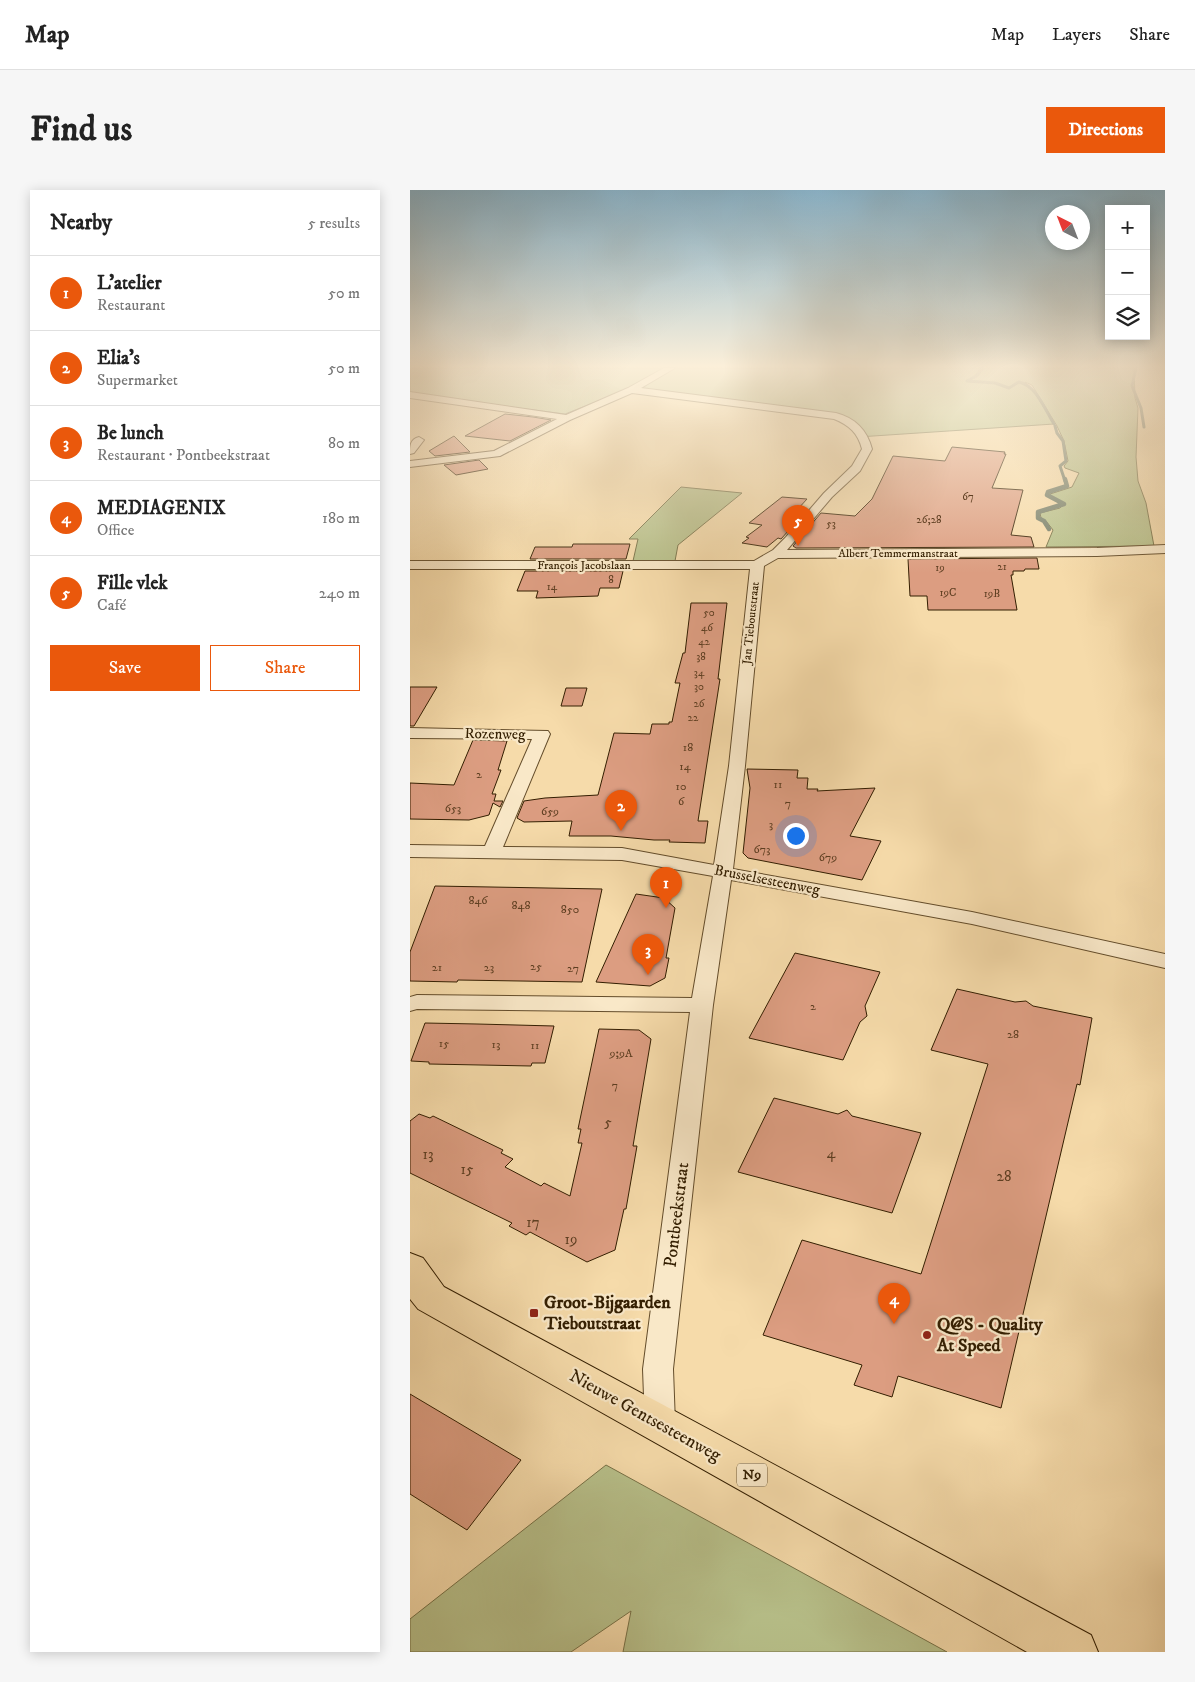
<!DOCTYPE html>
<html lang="en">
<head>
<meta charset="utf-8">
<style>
	:root { --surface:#fff; --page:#f6f6f6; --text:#222; --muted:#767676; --line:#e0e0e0; --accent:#ea580c }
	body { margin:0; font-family:"IM FELL DW Pica",serif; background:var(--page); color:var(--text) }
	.controls { position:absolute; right:15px; top:15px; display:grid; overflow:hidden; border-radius:0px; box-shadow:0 2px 12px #0003 }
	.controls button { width:45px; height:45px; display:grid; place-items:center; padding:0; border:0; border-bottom:1px solid var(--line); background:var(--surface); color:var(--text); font:25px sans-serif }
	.compass { position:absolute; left:635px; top:15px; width:45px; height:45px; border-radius:50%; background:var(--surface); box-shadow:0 2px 12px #0003; rotate:318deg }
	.you { position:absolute; left:385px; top:645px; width:18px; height:18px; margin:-12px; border:4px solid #fff; border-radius:50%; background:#1a73e8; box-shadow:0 0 0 8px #1a73e833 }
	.badge { display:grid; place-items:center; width:32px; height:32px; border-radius:50%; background:var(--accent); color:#fff; font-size:16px; font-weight:700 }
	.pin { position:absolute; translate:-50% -41px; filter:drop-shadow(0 1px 2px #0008) }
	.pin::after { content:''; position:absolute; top:26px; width:18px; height:15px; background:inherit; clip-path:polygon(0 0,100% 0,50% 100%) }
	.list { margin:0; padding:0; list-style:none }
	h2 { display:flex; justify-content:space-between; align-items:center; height:65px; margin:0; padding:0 20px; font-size:21px }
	h2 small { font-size:16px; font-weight:400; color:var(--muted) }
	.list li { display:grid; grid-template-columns:32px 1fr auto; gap:15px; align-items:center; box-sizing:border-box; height:75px; padding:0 20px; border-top:1px solid var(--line) }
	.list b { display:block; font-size:19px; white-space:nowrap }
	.list p { margin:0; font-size:16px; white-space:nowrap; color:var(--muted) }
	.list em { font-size:16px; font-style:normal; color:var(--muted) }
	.actions { display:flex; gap:10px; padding:15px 20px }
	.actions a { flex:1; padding:11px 0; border:1px solid var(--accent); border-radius:0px; text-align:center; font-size:18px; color:var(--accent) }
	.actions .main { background:var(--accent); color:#fff }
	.icon { flex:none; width:28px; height:28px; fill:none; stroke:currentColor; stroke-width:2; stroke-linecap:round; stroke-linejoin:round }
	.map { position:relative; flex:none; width:755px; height:1462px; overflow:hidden; border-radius:0px }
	header { display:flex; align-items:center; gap:30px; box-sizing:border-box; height:70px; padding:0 25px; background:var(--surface); border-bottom:1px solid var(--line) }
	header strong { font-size:24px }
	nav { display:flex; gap:28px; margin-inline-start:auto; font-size:18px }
	.intro { display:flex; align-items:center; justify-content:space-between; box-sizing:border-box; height:120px; padding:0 30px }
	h1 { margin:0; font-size:35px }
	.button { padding:12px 22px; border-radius:0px; background:var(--accent); color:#fff; font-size:18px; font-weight:700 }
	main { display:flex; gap:30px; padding:0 30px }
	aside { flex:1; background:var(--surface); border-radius:0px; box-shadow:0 2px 12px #0003 }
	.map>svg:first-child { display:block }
	.green { fill:#b8c18b; stroke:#767046 }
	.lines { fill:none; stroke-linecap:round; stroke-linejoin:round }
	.stream-far1 { stroke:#737c67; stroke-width:3 }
	.stream { stroke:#737c67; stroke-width:4.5 }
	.building { fill:#dc9d81; stroke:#331e01 }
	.minor-casing { stroke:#644d2b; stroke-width:2 }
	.primary-casing { stroke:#331e01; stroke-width:2 }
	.minor { fill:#f9e8c8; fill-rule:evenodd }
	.primary { fill:#f6dbaa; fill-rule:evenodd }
	.poi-dot { fill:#8f2418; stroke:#f9e8c8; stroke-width:2 }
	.labels { text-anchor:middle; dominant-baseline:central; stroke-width:4.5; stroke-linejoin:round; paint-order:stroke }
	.far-number-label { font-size:11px; fill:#5d3e21 }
	.far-street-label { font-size:12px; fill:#331e01; stroke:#f9e8c8 }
	.number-label { font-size:12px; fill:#5d3e21 }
	.shield { fill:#f9e8c8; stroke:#6e5b3d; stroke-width:1 }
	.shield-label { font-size:14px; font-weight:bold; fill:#331e01 }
	.street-label { font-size:15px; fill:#331e01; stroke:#f9e8c8 }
	.near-number-label { font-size:15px; fill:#5d3e21 }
	.near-street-label { font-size:18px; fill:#331e01; stroke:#f9e8c8 }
	.near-poi-label { font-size:18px; font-weight:bold; fill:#331e01; stroke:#f9e8c8; text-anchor:start }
</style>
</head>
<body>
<header>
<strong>Map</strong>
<nav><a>Map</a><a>Layers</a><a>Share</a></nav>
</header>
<div class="intro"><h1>Find us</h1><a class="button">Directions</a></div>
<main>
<aside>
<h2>Nearby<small>5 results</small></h2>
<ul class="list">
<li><span class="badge">1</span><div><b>L'atelier</b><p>Restaurant</p></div><em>50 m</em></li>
<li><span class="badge">2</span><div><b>Elia's</b><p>Supermarket</p></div><em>50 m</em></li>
<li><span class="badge">3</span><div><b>Be lunch</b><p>Restaurant · Pontbeekstraat</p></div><em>80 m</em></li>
<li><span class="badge">4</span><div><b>MEDIAGENIX</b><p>Office</p></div><em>180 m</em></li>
<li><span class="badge">5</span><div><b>Fille vlek</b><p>Café</p></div><em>240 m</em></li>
</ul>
<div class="actions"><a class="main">Save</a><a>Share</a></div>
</aside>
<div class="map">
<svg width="755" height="1462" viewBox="0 0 755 1462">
	<rect width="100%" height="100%" fill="#f6dbaa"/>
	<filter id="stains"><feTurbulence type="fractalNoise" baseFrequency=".004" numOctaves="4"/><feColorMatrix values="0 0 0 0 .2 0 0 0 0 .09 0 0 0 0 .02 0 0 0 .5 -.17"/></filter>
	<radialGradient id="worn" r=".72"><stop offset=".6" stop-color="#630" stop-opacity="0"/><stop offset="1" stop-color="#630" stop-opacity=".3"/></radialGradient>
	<path class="green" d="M0,178h572l-6,8 -8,5 2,1v-2l8,-4 6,-8h150l1,30 3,10 -2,49 2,24 8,22 8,43 -108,1 7,-17 -7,-9 -5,-3 -1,-5 20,-5 3,-4 -13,-7v-3l22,-7 7,-14 -14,-5 -1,-2 4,-5 -4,-20 -7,-15 -25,-41 -7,-3 8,8 21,34 -196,13 -1,-4 -18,-15 -213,-28 -61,24 -155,-20z
		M271,297l61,6 -64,52 -3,16h-42l5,-22h-9z
		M196,1275l341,187h-324l8,-41 -60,41h-161v-33z"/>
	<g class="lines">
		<path class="stream-far1" d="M572,178l-6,8 -9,5 28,2 14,5 10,-6c18,4 26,28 35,42
			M726,178l-4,18 9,22 3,19
			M645,236l2,7 6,8 3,20 -6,5 5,15"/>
		<path class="stream" d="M639,339l-5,-8 -6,-3v-6l26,-8 -17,-9 1,-3 19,-6 -2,-7"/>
	</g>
	<path class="building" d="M95,224l28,3 18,3 -41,21 -45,-5z
		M44,246l16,16 -35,4 -6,-5z
		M542,257l53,5 -1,2h2l-14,34 31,2 -12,45 20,2 3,10 -238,1 -3,-2 28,-33 34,3 17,-17 21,-43 52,5z
		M69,270l9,9 -32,6 -12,-10z
		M372,307l25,2 -10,11 9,1 -25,28 -3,-1 -11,9 -25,-4 7,-5 -3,-1 16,-12 -13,-2z
		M163,354h57l-4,15h-96l5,-12h37z
		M627,368l2,11h-14l-1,2h-11v4h-2l6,35h-89l-1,-14h-17l-2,-37z
		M115,381h98l-4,17h-19l-2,8 -62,2 2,-7h-21z
		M281,413h36l-9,76h2l-22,142h10l-3,22 -36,-1 1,-2h-16l-43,-4h-42l3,-15 -48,1 -7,-4 7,-17 21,-3 53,-3 16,-62 36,1 2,-10h17v-2h3l8,-39h-5l8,-30h2z
		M0,497h27l-23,39h-4z
		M156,498h21l-5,18h-21z
		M63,550l34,1 -9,29h3l-9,24h4l-2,7h9l-3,6 -7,-4 -4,12 -20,5 -59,-1v-36l44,2z
		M337,579l51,1 -1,8h11l-1,11h11l-1,2 58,-3 -25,48 31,5 -19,39 -114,-22 -5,-5 7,-65z
		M25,696l167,3 -20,93 -124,-2 -1,2 -47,-1v-29z
		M226,704l28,4 11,10 -9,50h3l-4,20 -15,8 -54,-4z
		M385,763l85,19 -15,34 2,10 -7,6 -17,38 -94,-22z
		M547,799l58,13 11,-1 7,5 59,12 -12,67 -3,-1 -76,324 -103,-32 -6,21 -38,-12 8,-20 -99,-30 39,-95 119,34 67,-210 -57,-14z
		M15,833l52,1 77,2 -9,37h-13l-1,3 -102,-2v-2l-18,-1z
		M189,839l40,1 12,9 -18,107h4l-11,63h-2l-9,41 -28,12 -57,-30 -4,3 -17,-9 3,-3 -102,-50v-52l9,-7 11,4 3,-2 70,34 -2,3 12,6 -8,8 36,19 3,-3 26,13 12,-53h-4l3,-14h-3z
		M364,908l64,16 9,-4 5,6 69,17 -29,80 -154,-41z
		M0,1204l111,66 -54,70 -57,-36z"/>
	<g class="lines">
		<g class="minor-casing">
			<path id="minor" d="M254,178h11l-34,20 195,25c19,5 31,17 36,36l-12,22 -28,26 -45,53 310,-2 68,-3v8l-68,3 -319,2 -14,8 -19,200 -12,103 239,43 193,42v14l-193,-44 -241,-44 -18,125 -40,364 2,55 -4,10 -11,4 -11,-4 -4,-10 -2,-55 47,-357 -273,-3 -7,2v-14l7,-2 275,3 21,-122 -91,-16 -212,-3v-12l75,1 47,-107 -122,-1v-10l138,3 2,3 -47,113 119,1 92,17 15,-99 21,-197h-340v-8h344l19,-11 13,-13 38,-44 28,-27 10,-17c-4,-16 -13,-24 -28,-30l-202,-26 -62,27 -70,36 -90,11v-6l84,-10 63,-32 -147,-21v-6l156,23 62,-27z
				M9,247l5,3 -10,13 -4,1c0,-8 0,-15 9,-17z"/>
		</g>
		<g class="primary-casing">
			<path id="primary" d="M0,1063l13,5 21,29 647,348 7,17h-71l-609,-343 -8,-10z"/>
		</g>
		<use href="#minor" class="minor"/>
		<use href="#primary" class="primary"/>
	</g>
	<linearGradient id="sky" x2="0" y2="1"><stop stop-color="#8ab7d0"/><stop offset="0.46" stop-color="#fbefd9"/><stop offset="1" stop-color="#fbefd9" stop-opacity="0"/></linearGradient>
	<rect width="755" height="383" fill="url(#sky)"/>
	<g class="poi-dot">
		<rect x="119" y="1118" width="10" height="10" rx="2.5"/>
		<circle cx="517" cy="1145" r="5"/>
	</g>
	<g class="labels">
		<g class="far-number-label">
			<text x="558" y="307">67</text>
			<text x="519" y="330">26;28</text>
			<text x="421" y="334">53</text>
			<text x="592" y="377">21</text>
			<text x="530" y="378">19</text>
			<text x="201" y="390">8</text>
			<text x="142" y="397">14</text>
			<text x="538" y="403">19C</text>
			<text x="582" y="404">19B</text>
			<text x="299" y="423">50</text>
			<text x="297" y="438">46</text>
			<text x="294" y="452">42</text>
			<text x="291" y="467">38</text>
			<text x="289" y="483">34</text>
			<text x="289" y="497">30</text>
			<text x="289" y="514">26</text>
			<text x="283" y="528">22</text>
		</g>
		<g class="far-street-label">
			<text x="488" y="363">Albert Temmermanstraat</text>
			<text x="174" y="375">François Jacobslaan</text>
			<text transform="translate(341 433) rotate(-84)">Jan Tieboutstraat</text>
		</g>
		<g class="number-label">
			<text x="278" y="557">18</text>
			<text x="275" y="576">14</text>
			<text x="69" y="584">2</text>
			<text x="368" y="594">11</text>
			<text x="271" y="596">10</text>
			<text x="271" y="611">6</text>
			<text x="378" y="613">7</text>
			<text x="43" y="618">653</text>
			<text x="140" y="621">659</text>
			<text x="361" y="634">3</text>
			<text x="352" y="659">673</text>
			<text x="418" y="667">679</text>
			<text x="68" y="710">846</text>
			<text x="111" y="715">848</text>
			<text x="160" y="719">850</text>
			<text x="126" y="776">25</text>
			<text x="27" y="777">21</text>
			<text x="79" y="777">23</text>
			<text x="163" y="778">27</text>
			<text x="403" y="816">2</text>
			<text x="603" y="844">28</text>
			<text x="34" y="853">15</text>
			<text x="86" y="854">13</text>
			<text x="125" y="855">11</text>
			<text x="211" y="863">9;9A</text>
			<text x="205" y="895">7</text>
		</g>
		<rect class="shield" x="327" y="1273.5" width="30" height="23" rx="4"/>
		<g class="shield-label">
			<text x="342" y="1285">N9</text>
		</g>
		<g class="street-label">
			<text transform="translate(85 544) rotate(1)">Rozenweg</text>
			<text transform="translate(357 690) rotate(11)">Brusselsesteenweg</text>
		</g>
		<g class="near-number-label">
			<text x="198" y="932">5</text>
			<text x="421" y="963">4</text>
			<text x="18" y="964">13</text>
			<text x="57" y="979">15</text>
			<text x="594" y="986">28</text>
			<text x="123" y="1032">17</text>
			<text x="161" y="1049">19</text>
		</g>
		<g class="near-street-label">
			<text transform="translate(267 1025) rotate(-83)">Pontbeekstraat</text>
			<text transform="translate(235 1226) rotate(29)">Nieuwe Gentsesteenweg</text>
		</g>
		<g class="near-poi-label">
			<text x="134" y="1113">Groot-Bijgaarden<tspan x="134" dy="21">Tieboutstraat</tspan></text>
			<text x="527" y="1135">Q@S - Quality<tspan x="527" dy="21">At Speed</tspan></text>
		</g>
	</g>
	<rect width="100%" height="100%" filter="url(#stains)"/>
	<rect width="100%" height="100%" fill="url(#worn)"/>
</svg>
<div class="controls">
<button>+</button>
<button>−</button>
<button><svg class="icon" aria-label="layers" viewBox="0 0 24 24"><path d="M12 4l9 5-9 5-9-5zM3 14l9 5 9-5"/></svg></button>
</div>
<svg class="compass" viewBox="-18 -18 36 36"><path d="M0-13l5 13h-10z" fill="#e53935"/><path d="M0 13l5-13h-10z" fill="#767676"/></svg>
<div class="you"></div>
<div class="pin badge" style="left:256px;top:718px">1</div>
<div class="pin badge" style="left:211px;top:641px">2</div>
<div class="pin badge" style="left:238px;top:785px">3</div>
<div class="pin badge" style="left:484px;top:1134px">4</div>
<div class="pin badge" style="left:388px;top:356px">5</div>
</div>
</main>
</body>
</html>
